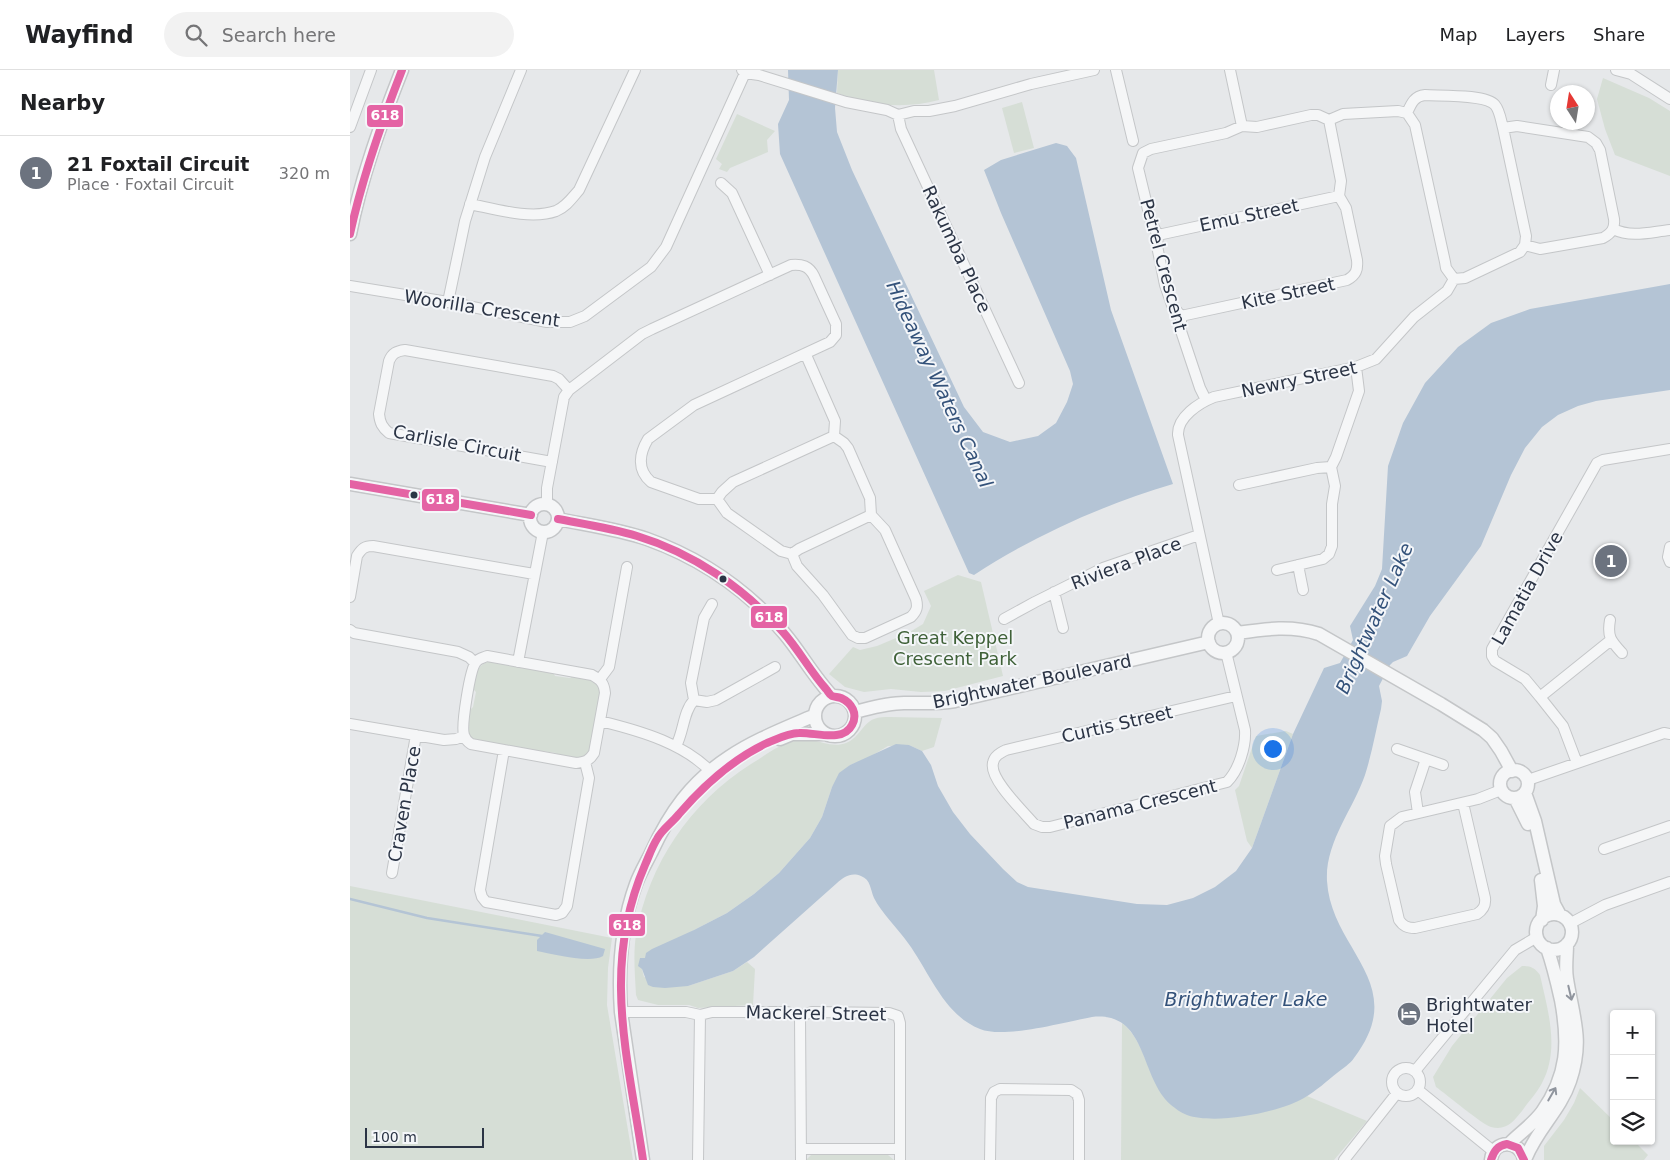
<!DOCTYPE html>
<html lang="en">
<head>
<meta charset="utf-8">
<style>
	:root { --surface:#fff; --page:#f2f2f2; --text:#202124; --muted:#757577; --line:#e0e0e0; --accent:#6c737f }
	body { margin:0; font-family:"DejaVu Sans",sans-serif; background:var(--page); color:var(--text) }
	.controls { position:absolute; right:15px; bottom:15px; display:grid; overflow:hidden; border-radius:5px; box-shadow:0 1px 4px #0004 }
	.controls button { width:45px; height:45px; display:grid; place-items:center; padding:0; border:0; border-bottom:1px solid var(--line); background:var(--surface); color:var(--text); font:25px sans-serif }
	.compass { position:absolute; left:1200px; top:15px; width:45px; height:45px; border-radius:50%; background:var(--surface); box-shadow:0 1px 4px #0004; rotate:348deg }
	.scale { position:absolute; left:15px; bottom:12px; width:119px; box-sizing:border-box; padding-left:5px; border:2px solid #2b3445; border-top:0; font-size:14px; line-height:18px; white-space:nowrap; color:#2b3445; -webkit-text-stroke:4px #f4f6f9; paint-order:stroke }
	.you { position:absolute; left:922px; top:678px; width:18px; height:18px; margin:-12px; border:4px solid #fff; border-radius:50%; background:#1a73e8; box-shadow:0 0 0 8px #1a73e833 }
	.badge { display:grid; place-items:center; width:32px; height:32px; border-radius:50%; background:var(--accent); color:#fff; font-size:16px; font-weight:700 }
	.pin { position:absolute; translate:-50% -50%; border:2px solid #fff; box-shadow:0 1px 5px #0006 }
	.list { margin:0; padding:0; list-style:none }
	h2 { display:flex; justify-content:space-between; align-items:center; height:65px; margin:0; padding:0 20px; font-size:21px }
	h2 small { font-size:16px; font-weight:400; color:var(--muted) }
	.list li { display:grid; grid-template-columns:32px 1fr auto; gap:15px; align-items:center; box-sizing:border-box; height:75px; padding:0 20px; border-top:1px solid var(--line) }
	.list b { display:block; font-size:19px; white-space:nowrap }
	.list p { margin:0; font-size:16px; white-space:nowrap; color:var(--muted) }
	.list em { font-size:16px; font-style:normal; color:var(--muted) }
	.icon { flex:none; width:28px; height:28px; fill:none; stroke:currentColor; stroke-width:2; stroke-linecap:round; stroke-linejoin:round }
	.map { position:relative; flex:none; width:1320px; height:1090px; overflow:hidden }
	header { display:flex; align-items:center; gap:30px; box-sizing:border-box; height:70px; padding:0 25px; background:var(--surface); border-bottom:1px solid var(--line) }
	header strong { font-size:24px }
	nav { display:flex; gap:28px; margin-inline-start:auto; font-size:18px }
	.search { width:350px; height:45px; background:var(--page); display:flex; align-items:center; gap:12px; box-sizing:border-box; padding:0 18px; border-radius:28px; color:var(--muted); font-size:19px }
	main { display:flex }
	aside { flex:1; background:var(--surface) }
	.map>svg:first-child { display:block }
	.green { fill:#d6ded6 }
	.water { fill:#b4c4d5 }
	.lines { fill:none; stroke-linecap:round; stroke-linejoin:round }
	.stream { stroke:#b4c4d5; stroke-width:2.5 }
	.minor-casing { stroke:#c4c6c8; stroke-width:12 }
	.tertiary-casing { stroke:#c4c6c8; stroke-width:15 }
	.minor { stroke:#f5f6f7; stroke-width:10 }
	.tertiary { stroke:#f5f6f7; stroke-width:12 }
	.bus-1-casing { stroke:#f4f6f9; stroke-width:11 }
	.bus-1 { stroke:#e463a4; stroke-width:8 }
	.oneway { stroke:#90959e }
	.bus-dot { fill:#2b3445; stroke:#f4f6f9; stroke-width:2 }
	.labels { text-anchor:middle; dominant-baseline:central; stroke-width:4; stroke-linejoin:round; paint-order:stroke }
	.street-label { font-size:18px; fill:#2b3445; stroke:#f4f6f9 }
	.park-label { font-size:18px; fill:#3f6138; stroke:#f4f6f9 }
	.poi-label { font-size:18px; fill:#2b3445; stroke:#f4f6f9; text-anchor:start }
	.water-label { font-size:19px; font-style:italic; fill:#34527a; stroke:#f4f6f9 }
	.line-badge { stroke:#f4f6f9; stroke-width:2 }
	.badge-label { font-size:14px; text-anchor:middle; font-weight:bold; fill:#fff }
</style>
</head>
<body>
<header>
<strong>Wayfind</strong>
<div class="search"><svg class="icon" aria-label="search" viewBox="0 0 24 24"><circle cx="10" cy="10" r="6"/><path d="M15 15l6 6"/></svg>Search here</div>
<nav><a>Map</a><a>Layers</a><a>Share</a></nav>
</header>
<main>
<aside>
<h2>Nearby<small></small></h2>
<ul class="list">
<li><span class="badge">1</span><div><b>21 Foxtail Circuit</b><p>Place · Foxtail Circuit</p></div><em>320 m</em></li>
</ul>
</aside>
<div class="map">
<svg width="1320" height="1090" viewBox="0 0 1320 1090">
	<rect width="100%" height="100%" fill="#e6e8ea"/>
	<path class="green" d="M488,0h96l5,30c-34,9 -69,6 -102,-7z
		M1253,8l46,20 21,13v65l-55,-21 -10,-26 -8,-30z
		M672,32l12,46 -20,5 -12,-45z
		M387,44l38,17 -8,9 1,12 -38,16 -3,4 -8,-3 3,-5 -6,-5z
		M608,505l23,7 22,94 -58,15 -24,1 -30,-3 -27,3 -19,-5 -16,-13 24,-27 7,3 17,-4 31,-13 15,-9 8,-18 -7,-15z
		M142,591l61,11 2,4 15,2 3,-2 18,3 9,7 1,6 -11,61c-11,8 -19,5 -32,3l-2,-3 -14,-2 -3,2 -63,-11 -9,-8 3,-24 3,-3 3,-15 -3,-3c3,-13 3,-26 19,-28z
		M539,647l53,1 -8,29 -12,4 -13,-6 -21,1 -20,12 -18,7 -18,22 -10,30 -12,21 -31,35 -25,21 -27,19 -33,17 -52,39 2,8 44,9 45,-15 14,-9 8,7 -2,36 -55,3 -9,-3h-31l-20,-5 -2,-5c-1,-20 -3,-41 0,-60 13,-72 54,-132 115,-171 12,-7 23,-16 36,-21 7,-2 15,-4 22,-3 12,1 25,8 37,3 13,-5 17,-20 28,-24 5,-2 11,-2 15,-2z
		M936,661l7,3 -41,114 -5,-7 -12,-51 4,-4 17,-50z
		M0,816l262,52 -4,30 -1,37 26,155h-283z
		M1172,896c9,0 13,2 18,9 8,36 20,74 2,108 -5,10 -14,19 -20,28 -9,11 -16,20 -31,16 -8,-2 -45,-33 -55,-40l-3,-10 19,-31 55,-68z
		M772,953c16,12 22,34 30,52l133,31 22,-10 60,25 -33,39h-213z
		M1230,1018l34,33v20h20l14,14 -4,5h-100v-14l20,-26 10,-17z
		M462,1084l76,1 6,5h-88z"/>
	<path class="water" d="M438,0h50l-3,38 2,24 15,38 112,237 19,25 27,10 28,-6 18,-13 11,-21 6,-18 -3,-13 -69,-158 -17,-43 17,-10 55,-17 11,3 9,12 35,152 62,174c-70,21 -138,51 -199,91l-5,-2 -189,-419 -2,-30 11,-24z
		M1320,214v106l-74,11 -18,5 -20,9 -16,12 -17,21 -14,27 -30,71 -51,70 -23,40 -14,6 -3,3 -11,21 3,15 -1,8c-5,21 -9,44 -16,66 -12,35 -40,67 -38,106 4,70 84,102 27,177 -4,6 -11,10 -17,15 -10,8 -21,18 -33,25 -26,15 -89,27 -117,17 -6,-2 -12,-7 -16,-10 -32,-28 -23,-94 -79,-88 -27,5 -88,22 -112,12 -36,-14 -50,-56 -72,-86 -10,-14 -27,-31 -34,-45 -4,-9 -3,-18 -13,-22 -10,-4 -17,1 -24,7l-83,74 -21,14 -45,15 -23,2 -12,-1 -5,-2 -6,-16 -4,-3 2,-8h5l1,-5 6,-4 42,-19 33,-17 27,-19 25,-21 31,-35 12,-21 10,-30 7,-14 11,-8 46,-21 13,1 13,6 9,14 7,21 15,26 17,22 33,35 14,13 11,5 109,17 30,1 26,-7 22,-11 21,-16 16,-23 41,-114 31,-66 16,-5 13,-23 -3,-14 25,-40 7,-17 6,-103 15,-43 22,-40 33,-36 33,-24 39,-14z
		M195,862l60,17 -2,7c-13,8 -50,-2 -66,-5v-11z"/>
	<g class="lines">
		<path class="stream" d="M0,829l77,19 115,18"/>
		<g class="minor-casing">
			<path id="minor" d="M392,0l3,3 14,2 87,27 41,8 11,5 16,-4h15l26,-5 76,-22 63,-14
				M766,0l17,71
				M880,0l12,56
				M1266,0l15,4 39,25
				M1201,15l3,-15
				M548,45l3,14 118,254
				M0,57l21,-57
				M1153,58l14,-2 71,11 8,6 4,7 14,69c1,9 -2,14 -11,19l-63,11 -15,-4
				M371,113l11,10 38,82
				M120,134c25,5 61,16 86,7 10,-4 16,-13 23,-21l56,-120
				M1263,159c19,9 37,3 57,1
				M808,165l181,-39
				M0,216l98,16 99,20h23l15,-6 66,-49 15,-20 79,-174
				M98,232l17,-81 20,-64 36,-87
				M831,246l166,-36c9,-5 11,-10 10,-20l-11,-52 -7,-12 2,-15 -12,-61
				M856,330l-6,-12 -19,-57v-15l-9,-11 -7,-20 -8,-39 1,-11 -7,-13 -13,-54 5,-15 8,-4 75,-16 16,-7 15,1 54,-12h7l11,5 14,-6 55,-3 9,2 8,12 30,137 1,6 8,11
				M202,392l-163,-29c-7,-6 -9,-10 -10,-19l10,-53c3,-8 8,-10 16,-11l148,26 6,3 10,11
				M889,415l78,-17 14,-1
				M367,429l10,14 54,38 11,3 5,12 26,29 29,40 6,3h7l46,-21c6,-6 7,-10 5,-18l-31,-69 -14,-15 -1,-17 -22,-50 -4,-5 -10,-7 1,-15 -29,-66
				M367,429l5,-7 11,-10 101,-46
				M197,435v-17l17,-91 5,-7 73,-56 10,-5 139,-64c11,-1 18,1 23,11l22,48v11l-6,7 -136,63 -46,34c-9,15 -11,31 3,43l48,17h18
				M1320,477l-2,10 2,5
				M442,484l7,-5 72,-34
				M948,495l5,25
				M927,500l46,-11 6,-5 3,-8v-42l3,-18 -4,-19 5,-10 23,-66 -3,-24
				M704,522l9,36
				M0,527l7,-41c5,-8 8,-10 16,-10l161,28
				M654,549l31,-17 68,-34 96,-33
				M1260,550c-3,17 1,21 12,33
				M869,554l-41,-189c-1,-18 21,-32 36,-38l142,-30 20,-8 38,-42 33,-26 7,-12 11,-1 55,-26 5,-7 1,-9 -23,-108c-2,-7 -3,-17 -8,-23 -9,-11 -55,-9 -70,-10 -11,1 -14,9 -18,18
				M0,560l4,3 104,19 11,5 6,6
				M876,582l19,78c1,16 -6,40 -18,52l-177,45h-8l-8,-3c-11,-13 -45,-45 -41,-61 1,-7 7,-10 13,-13l230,-54
				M137,586l105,19c9,5 12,8 13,18l-11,60c-5,8 -9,9 -18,10l-105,-19c-3,-2 -6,-5 -7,-9 -3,-9 6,-66 12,-73 3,-4 7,-4 11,-6z
				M168,592l25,-130
				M250,609l9,-12 18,-100
				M1190,627l71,-57
				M344,630l13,2 9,-2 59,-33
				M250,651c41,10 87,23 115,55
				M0,654l94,16 12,-1 8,-3
				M326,676c8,-15 7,-34 18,-46l-3,-17 13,-65 8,-14
				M1047,679l46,16
				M154,680l-24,140 2,7 4,5 70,13 6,-2 5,-7 22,-128 -4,-16
				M1227,693l-14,-37 -23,-29 -15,-18 -30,-18 -3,-5v-7l105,-186 6,-3 67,-11
				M1178,710l136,-47 6,1
				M1113,733l22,95c1,8 -2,12 -8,16l-62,14c-8,0 -12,-2 -16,-8l-13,-56 -1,-8 5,-30 12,-9 76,-18 23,-9
				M1068,743l-3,-21 11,-33
				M1254,779l66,-23
				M42,803l24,-138
				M1219,854l36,-19 65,-23
				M271,942h65l14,3 12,-3h75l13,4 12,-4 77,1 9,3 2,7v137
				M450,946l1,144
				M1042 1012a14 14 0 1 1 28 0a14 14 0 1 1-28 0Z
				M1065,1001l100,-121 22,-13
				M1068,1020l75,61
				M452,1079h98
				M348,1090l2,-145
				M640,1090l1,-62 3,-6 6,-3 71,1 6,4 2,6v60
				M994,1090l53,-67"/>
		</g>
		<g class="tertiary-casing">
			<path id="tertiary" d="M0,164c11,-56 31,-111 52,-164
				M0,414l181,31
				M180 448a14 14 0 1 1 28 0a14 14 0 1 1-28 0Z
				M208,449c29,6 60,10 89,20 53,19 100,51 137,94 17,20 29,43 48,63
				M858 568a15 15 0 1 1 30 0a15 15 0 1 1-30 0Z
				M887,563c28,-4 54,-8 82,1l122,70 42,26 9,8 9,13 11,20
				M465 646a20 20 0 1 1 40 0a20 20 0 1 1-40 0Z
				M505,642c16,-4 32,-9 49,-9 18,0 34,1 51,-2l254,-59
				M430,669l12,-5h34
				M1150 714a14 14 0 1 1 28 0a14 14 0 1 1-28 0Z
				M1175,723l10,28 19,83 6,11
				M1165,728l13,26
				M1191,810l3,26 -2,14
				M1186 862a18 18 0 1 1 36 0a18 18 0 1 1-36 0Z
				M1159,1074c11,-11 23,-19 33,-32 26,-37 27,-69 19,-112 -4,-18 -8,-35 -14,-52
				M293,1090l-22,-148c-3,-43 0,-87 15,-128 4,-11 10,-21 15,-31 19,-41 40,-71 78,-96 27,-18 57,-29 86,-42
				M1141,1090c2,-21 30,-21 33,0
				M1175,1090c11,-30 35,-49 45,-79 14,-41 3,-63 -3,-102 -2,-11 0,-23 0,-35"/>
		</g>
		<use href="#minor" class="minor"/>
		<use href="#tertiary" class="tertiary"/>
		<g class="bus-1-casing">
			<path id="bus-1" d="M0,164c12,-56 31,-110 52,-164
				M0,414l181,31
				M208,449c26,5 53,9 79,17 56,17 107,52 146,96 16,18 27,39 43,57 2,2 3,5 6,7 3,1 6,1 9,2 11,5 17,16 11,27 -9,18 -37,7 -53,8 -11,0 -22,6 -32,10 -34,16 -63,42 -88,71 -7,9 -17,15 -22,25 -5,8 -8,17 -12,26 -44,101 -17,192 -2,295
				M1141,1090c3,-9 6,-14 16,-16l11,4 6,12"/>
		</g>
		<use href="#bus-1" class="bus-1"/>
	</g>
	<defs><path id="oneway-shaft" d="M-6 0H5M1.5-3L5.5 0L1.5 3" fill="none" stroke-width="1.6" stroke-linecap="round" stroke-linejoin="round" transform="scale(1.25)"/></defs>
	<g class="oneway">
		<use href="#oneway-shaft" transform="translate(1220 923) rotate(77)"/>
		<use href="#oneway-shaft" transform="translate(1202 1024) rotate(-60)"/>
	</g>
	<defs>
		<g id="hotel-disc" transform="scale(1.25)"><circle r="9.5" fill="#6c737f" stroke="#f4f6f9"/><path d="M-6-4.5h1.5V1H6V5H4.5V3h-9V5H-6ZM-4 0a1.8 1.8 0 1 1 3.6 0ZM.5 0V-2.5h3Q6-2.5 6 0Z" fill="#fff"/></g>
	</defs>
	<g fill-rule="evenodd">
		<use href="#hotel-disc" x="1059" y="944"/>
	</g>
	<g class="bus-dot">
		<circle cx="64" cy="425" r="4.5"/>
		<circle cx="373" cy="509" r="4.5"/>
	</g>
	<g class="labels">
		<g class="street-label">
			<text transform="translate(899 145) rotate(-12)">Emu Street</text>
			<text transform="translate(607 179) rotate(65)">Rakumba Place</text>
			<text transform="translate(814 195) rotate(75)">Petrel Crescent</text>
			<text transform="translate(938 223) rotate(-12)">Kite Street</text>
			<text transform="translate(132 238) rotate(9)">Woorilla Crescent</text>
			<text transform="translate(949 309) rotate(-12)">Newry Street</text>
			<text transform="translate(107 373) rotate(11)">Carlisle Circuit</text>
			<text transform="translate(776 493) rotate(-21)">Riviera Place</text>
			<text transform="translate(1177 518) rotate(-61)">Lamatia Drive</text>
			<text transform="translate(682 611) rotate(-12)">Brightwater Boulevard</text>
			<text transform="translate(767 654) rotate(-13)">Curtis Street</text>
			<text transform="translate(54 734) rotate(-80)">Craven Place</text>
			<text transform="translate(790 734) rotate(-14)">Panama Crescent</text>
			<text transform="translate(466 943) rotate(1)">Mackerel Street</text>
		</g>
		<g class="park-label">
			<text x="605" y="567">Great Keppel<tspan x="605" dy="21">Crescent Park</tspan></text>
		</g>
		<g class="poi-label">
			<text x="1076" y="934">Brightwater<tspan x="1076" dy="21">Hotel</tspan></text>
		</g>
		<g class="water-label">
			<text transform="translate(590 314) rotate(65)">Hideaway Waters Canal</text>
			<text transform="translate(1024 548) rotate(-66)">Brightwater Lake</text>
			<text x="896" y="929">Brightwater Lake</text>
		</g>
	</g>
	<g class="line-badge">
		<rect x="16" y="34" width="38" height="24" rx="5" fill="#e463a4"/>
		<rect x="71" y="418" width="39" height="24" rx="5" fill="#e463a4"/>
		<rect x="400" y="535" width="38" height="24" rx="5" fill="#e463a4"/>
		<rect x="258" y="843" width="38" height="24" rx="5" fill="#e463a4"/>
	</g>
	<g class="badge-label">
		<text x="35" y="50">618</text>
		<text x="90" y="434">618</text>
		<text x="419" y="552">618</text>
		<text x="277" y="860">618</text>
	</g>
</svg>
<div class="controls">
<button>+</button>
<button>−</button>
<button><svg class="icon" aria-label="layers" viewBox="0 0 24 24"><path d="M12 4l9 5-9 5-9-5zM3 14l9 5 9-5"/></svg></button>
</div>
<svg class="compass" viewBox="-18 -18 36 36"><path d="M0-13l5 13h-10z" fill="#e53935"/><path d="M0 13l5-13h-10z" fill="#757577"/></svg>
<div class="scale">100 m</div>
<div class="you"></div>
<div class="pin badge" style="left:1261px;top:491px">1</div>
</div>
</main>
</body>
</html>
